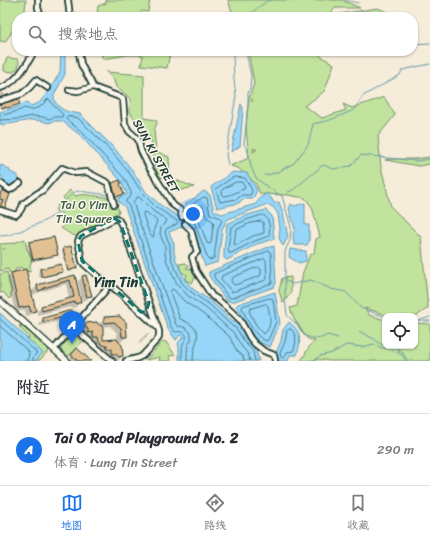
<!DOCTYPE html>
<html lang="zh">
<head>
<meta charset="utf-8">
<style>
	:root { --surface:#fff; --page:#f2f2f3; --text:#2b2b33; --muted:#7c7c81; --line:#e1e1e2; --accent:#1a73e8 }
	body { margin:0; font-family:Sriracha,"LXGW WenKai TC",sans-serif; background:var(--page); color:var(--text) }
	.controls { position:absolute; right:12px; bottom:12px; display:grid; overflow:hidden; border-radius:8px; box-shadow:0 1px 3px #0004 }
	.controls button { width:36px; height:36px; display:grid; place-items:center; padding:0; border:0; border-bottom:1px solid var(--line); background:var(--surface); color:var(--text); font:20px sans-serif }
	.you { position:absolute; left:193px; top:214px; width:14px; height:14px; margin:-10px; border:3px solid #fff; border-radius:50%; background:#1a73e8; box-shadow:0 0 0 6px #1a73e833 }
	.badge { display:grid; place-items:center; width:26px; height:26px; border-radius:50%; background:var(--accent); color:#fff; font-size:13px; font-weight:700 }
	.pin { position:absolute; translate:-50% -33px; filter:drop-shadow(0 1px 2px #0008) }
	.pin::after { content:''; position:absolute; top:21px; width:14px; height:12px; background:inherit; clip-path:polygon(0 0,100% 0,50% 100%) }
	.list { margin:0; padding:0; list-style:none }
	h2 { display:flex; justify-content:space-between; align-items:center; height:52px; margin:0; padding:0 16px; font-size:17px }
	h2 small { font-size:13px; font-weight:400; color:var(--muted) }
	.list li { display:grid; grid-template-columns:26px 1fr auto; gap:12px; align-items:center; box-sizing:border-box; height:72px; padding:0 16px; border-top:1px solid var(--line) }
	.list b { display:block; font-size:15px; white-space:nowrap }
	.list p { margin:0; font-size:13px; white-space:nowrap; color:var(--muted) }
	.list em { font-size:13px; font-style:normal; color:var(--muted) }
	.icon { flex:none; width:22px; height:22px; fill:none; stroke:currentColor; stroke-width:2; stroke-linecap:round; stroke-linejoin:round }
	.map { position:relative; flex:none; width:430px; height:361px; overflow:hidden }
	.search { position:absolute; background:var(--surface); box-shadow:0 1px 3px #0004; left:12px; right:12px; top:12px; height:44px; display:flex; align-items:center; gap:10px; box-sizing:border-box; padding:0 14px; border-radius:16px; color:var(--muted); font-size:15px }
	.sheet { height:124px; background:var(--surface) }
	nav { display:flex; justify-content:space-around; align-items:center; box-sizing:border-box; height:56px; border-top:1px solid var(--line); background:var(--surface); font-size:11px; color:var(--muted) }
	nav a { display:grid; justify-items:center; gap:2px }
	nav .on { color:var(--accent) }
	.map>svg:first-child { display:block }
	.green { fill:#c1e39d; stroke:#709068 }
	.water { fill:#97d6f9; stroke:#6799aa }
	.shadow { fill:#0003; fill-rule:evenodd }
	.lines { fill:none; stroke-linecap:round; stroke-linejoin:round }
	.shore { stroke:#4f7a83; stroke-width:1 }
	.stream { stroke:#6799aa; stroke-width:1 }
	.building { fill:#e2c094; stroke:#1f3d34 }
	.minor-casing { stroke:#1f3d34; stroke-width:8 }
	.major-casing { stroke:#1f3d34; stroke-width:8 }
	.minor { stroke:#fbf7ec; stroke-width:4.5 }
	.major { stroke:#fbf7ec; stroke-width:5.5 }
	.marked { fill:none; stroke:#0f766e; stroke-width:3; stroke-dasharray:8 5; stroke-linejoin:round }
	.labels { text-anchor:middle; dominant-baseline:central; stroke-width:3; stroke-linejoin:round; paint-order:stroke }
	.street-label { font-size:12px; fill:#1f3d34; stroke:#fbf7ec }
	.park-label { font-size:12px; fill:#3f5e49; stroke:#fbf7ec }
	.quarter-label { font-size:14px; font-weight:bold; fill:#1f3d34; stroke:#fbf7ec }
</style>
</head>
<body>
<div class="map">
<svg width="430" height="361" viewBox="0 0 430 361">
	<rect width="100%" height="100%" fill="#f6ecda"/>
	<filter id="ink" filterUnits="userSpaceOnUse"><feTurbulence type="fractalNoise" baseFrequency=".025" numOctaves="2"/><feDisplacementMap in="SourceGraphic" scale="8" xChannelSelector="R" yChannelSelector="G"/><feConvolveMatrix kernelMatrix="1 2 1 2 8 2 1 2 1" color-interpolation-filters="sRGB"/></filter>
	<g filter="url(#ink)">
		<path class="green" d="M0,0h26l-1,9 3,8h-11v18l-4,-5 -8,12 -5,-1z
			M106,0h44l-2,12 -6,-1 -4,6h-41l1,-11 8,-3z
			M228,0h114l18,8h-25l-7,9h-93l-3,-5z
			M378,8l11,5 3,4h-53v-3z
			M100,51h64l6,2 -3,15 -26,-3 2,-10h-15l-25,4z
			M248,51h73l-1,5 14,8 -9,26c-5,6 -14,11 -21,16l18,12 24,-8 -3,-6 9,4 32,-11 11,18 -17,21 3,31 10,40 30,30 7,71 -13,9v-1h-26l-24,-8 4,7 16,5v26h30v-23l15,1v37h-102c-8,-3 -18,0 -27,0l10,-17 4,-3c-3,-1 -5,-1 -7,-2 -6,-4 -16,-23 -18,-31l7,-2 6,-34 7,-17 4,-2 2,-14 4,-2 -8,-30 -7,-9 -17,-3 -28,-1 -4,-10 -18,-16 -8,-2 19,-8 -3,-29 1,-17 2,-13 5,-16z
			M7,58l11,1 1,1 -1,8 -5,4 -9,-1v-5z
			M106,72l38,3v43l12,2 1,3 -3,7 2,21 13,6 1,21 24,9 -17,4 -9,-6 -1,-7 -7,-1 -7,-14 2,-4 -5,-7 2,-7 -3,-11h-5l-12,-18 -2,-5 1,-12 -15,-12 -3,-9z
			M430,157v7l-11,2 -34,-6 6,-1h23z
			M70,190l5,6c11,-4 24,2 35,1l3,8 4,1 2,6 -43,24 -4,-1 -11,-7 7,-6 -7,-9 -6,-3c3,-6 4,-9 12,-8l-4,-4z
			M25,239l2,11h1l4,9 -2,7v6l-5,-1 -4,-4 -5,2 -3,5 -4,-2 -1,-3 -8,2v-27l14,-1z
			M186,263l3,3 -3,2 8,2 2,6 -4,7 -7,-3 2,-5 -6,-3 -2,-8z
			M7,272l5,20 -1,1v4l-2,2 -6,-7 -3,1v-19z
			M291,277v16l-8,10 -4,-12 3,-13z
			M20,325l13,10 7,8 9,7 -9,10 -9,1 -3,-19 1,-5 -10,-10z
			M73,336l4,1 5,5 -12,13 -2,1 -6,-5 -1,-2 1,-3z
			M163,341l3,1 9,13 -6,1 2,4 -1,1h-11l1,-4 -14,3z"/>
		<path class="water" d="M61,51h4v23l-11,21c-1,9 8,15 15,17 4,1 7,1 11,2l34,34 19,23 13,21 13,12 21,14 4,8 -15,6 5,12v9l2,7 9,20 8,9 19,13 23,21 2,-1 12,20 7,8 3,11h-57c-6,-2 -16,0 -23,0v-14l-1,-4 5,-6 -3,-2 -4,5 -8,-11 -43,-122 -6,-5 -1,-4 9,-4 -6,-13 -41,-46 -18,-14h-8l-5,2 -7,-2 -10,-1 -29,5 -1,-1h-2v-12l17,-5 10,-5 3,4 9,-3 10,-12 11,-19z
			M241,104l2,4 -3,38 -9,6z
			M0,165l1,1 1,-1 8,5 -1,1 7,4h2v3l2,3 -6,2 -4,3 -4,-1 -6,-11z
			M233,172l14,1 10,17 -4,9h-10l-4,4 -22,5 -6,-21z
			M204,191l6,4 4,16 8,3 34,-10 5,-7 7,-4 6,10 5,-1 4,11 5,24 -5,9 -4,-8 1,-10 -2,-14 -5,-7 -6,-3 -4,2 -35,13 -6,10 -4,33 -13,4 -21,-59 2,-3z
			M305,203v22h4v16l-2,4h-13l-1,-11 2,-5 -6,-20 2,-5 3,2z
			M266,210l6,6 2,23 -17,5 -30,16 -3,-2v-9l3,-25 17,-8z
			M274,246l2,37 -2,4 -42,15 -6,-2 -17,-24v-4l57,-24z
			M290,249l16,2v10l-7,2 -10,-6z
			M275,292l5,31 -10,24 -11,-5 -10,-11 -13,-25 2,-2z
			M0,313l43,40 -8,8h-35z
			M289,322c13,10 12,18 8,33h-7l-2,6h-10l-2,-8 5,-12 2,-11z"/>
		<path class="shadow" d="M0,92h3l2,3 -5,2z
			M253,98v4h-2v-3z
			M253,148h4v3l-5,2v-3z
			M112,184h8l-1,1 4,9 -2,1 -6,2 -4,-12z
			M2,191l7,3 -5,13 -2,2 -2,-1v-15z
			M53,238l4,16 -2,2 -24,6 -4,-17 2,-2z
			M2,248h4v1l-4,1z
			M64,249l11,19 -4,4h-4l-5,-21z
			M40,269l21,3 -2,2 -19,4 -2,-6z
			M12,273l19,19 6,-6 37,-10 6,26 -4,5 -5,1v-1l-34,8v-4l5,-4 27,-8 -3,-15 -35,11 4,16 -5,4 -4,1 -1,-6 -10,2 -8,-34z
			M83,277l7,18 -4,5 -4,1 -4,-20z
			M72,314l-5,5 -28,7v-3l4,-4z
			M119,317l7,20 -5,5h-4l5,14 -4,5h-4l-6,-3v-4h-5v-5h-5l-4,-3v-5h-5v-5l-5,1 -4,-6v-3l5,-4 15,2v-3l5,-5zM110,326l7,7v7l-15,1v-14z
			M147,333l2,1 -9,10 -2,-2z
			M77,350l12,11h-15l-4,-3z"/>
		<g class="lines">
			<path class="shore" d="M0,116l18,-5 7,-3 6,2 9,-3 8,-8 2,1c3,7 9,9 13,15l-1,2h-8l-5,2 -6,-2 -11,-1 -13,3 -19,1
				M234,177l11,1 7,12 -1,4 -1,1h-8l-5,4 -17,3 -4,-13z
				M236,182h6l3,5 -1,2c-8,2 -12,7 -21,7l-1,-4v-2z
				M204,197l3,1 3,16 11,4 1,2 -4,8 -4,30 -4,2 -2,-1 -19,-51 1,-2z
				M201,205l2,1 3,11 8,5 -1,5 -2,16 -2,1 -2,-1 -12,-33 1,-2z
				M144,212h2l11,9 -3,8v6l-1,2 -3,-2 -7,-20z
				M263,215c7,3 7,14 6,21l-14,5 -24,12h-2l-1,-4 3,-22 15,-7z
				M261,221l2,1 1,9v2l-11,3 -16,9 -3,-1 2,-14 12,-6z
				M269,251l2,2 1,30 -40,15 -4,-1 -14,-20v-3z
				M263,259h2l1,1 1,18 -1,2 -34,12 -11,-13 1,-3z
				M258,267l3,2v5l-1,2 -25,9 -2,-1 -2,-3 1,-3z
				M270,298l3,1 3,23 -8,18 -2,1c-12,-5 -19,-21 -24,-33l1,-2z
				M266,304l2,2c2,10 5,20 -4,28l-8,-9 -7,-14 1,-2z
				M0,319l36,33v2l-3,4v3
				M0,326l29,26 -1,9
				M289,329h2c6,6 6,14 2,22l-6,1 -2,5 -2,1 -2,-1 -1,-4 5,-11 2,-11z
				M182,361c0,-3 0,-14 1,-17 0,-1 3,-4 3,-5 2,-8 -7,-8 -11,-7l-4,-5 -42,-121 -3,-4v-2l5,-4v-4l-7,-14 -42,-46 -16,-13v-1l1,-2 11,2 33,33 19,23 13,20 13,13 21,14v3l-11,5 -1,4 5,12v8l2,8 10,22 9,9 19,13 22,21 4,2 10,16 7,7 2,10
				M187,361c0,-5 0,-12 1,-16 1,-2 3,-4 3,-6 2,-9 -7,-13 -14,-13l-1,-1 -40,-113 -3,-10 4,-5h2l14,14 14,9 -1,2 -5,5 -1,7 5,12v8l2,8 10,22 11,12 19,13 22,20 4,3 9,15 6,7 2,7
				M193,361c0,-22 16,-30 -13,-42l-10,-27 2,-3 2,1 10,11 19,13 26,22 8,15 6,5 1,5"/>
			<path class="stream" d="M345,0l13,3
				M246,17l21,-16 5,-1
				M413,44l17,-1
				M240,51l6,1 5,24 -1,13 -2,4v14l-4,37 4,7 3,16 5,11 10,8 16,10 9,31 -1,14 -3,5 -2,6v47l2,16 8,8 3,1 7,12c11,3 13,4 23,-1l10,3
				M228,165l-2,-10 10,-59 -2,-16 -1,-27 -4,-2
				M264,175h3l11,-3 16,-9 14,-18 5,-21 17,-4 24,-10 9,-14 37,-21 2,-5 28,-6
				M288,192l5,-2 30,-25 10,4 18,-3 10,-11 55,6 14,-2
				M0,236l9,-1 6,-2c12,-5 33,-12 42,-20 7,-7 11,-21 22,-22l30,4
				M286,281l7,3 18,-4 20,9 15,3 15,16 24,9
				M423,321h7
				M415,322l15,-5
				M359,331l15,8 6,5 5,1
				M394,346l8,6 6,9
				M313,361l7,-5 12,-3 14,-8 17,2 10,-3 9,4 9,1 11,6 4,6"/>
		</g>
		<path class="building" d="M18,99l2,5 -13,4 -1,-1 -4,1 -1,-4z
			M120,180l1,4h-1l4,10 -8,3 -4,-14z
			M2,190l8,4 -5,14 -5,-2 3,-6 -3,-1v-4z
			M54,237l4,18 -25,5 -4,-18z
			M71,246l6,22 -9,3 -5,-23z
			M61,264l2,8 -21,5 -2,-8z
			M26,269l10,42 -5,1 -2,-6 -10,2 -8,-35z
			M75,275l6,27 -5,2 -1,-2 -33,9 -1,-5 33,-9 -4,-17 -26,8v1l-6,2 -1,-6z
			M86,275l6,21 -5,1 -5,-21z
			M72,310l1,5 -30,7v-4z
			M120,316l1,2 4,3 1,1 1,15h-5v-1l-1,-8 -7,-6 -10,1v-6z
			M97,322v1l6,4v13l14,-1v1l5,5 1,11 -4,1 -3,-3h-4v-5h-5v-4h-4l-4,-4 -1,-4h-5v-5l-5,1v-4l-3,-2v-4z
			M77,348l14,13h-13l-7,-6z"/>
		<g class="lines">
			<g class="minor-casing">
				<path id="minor" d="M38,0v8l3,9
					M68,0l2,17
					M78,51c2,4 2,9 3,13 3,8 9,14 12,23l24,9 6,3 2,25 4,7 9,8 3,12 8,16 24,38 7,5 2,7
					M0,88c14,-3 28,-24 34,-37
					M69,90l9,1 15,-4
					M0,101l22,-7 8,-7 6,-7 12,8
					M0,183l10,7 10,-7
					M0,210l16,5c4,-3 6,-6 7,-11l12,-9 8,-5 19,-22 13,5 12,-1 21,11 6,21
					M185,224l6,6 6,22 -5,5 4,14 16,25 5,3 15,13 8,8 4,7 6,11 5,6 9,7 10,4 1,6
					M73,327l39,34
					M54,349l52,-59
					M126,361l12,-3 4,-2 16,-17 1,-3v-5l-34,-98c-3,-5 -4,-13 -9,-15l-35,18 -3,5 4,20 2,3 15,13 21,16 37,34"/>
			</g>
			<g class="major-casing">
				<path id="major" d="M0,301l67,60"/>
			</g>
			<use href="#minor" class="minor"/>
			<use href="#major" class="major"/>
		</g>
	</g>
	<path class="marked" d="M114,218l6,4 29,81 -3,9h-5l-59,-51 -4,-20 3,-5z"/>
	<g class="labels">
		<g class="street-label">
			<text transform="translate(156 156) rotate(61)">SUN KI STREET</text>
		</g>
		<g class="park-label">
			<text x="84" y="205">Tai O Yim<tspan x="84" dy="14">Tin Square</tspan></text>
		</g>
		<g class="quarter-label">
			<text x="116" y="282">Yim Tin</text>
		</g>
	</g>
</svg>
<div class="controls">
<button><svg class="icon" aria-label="locate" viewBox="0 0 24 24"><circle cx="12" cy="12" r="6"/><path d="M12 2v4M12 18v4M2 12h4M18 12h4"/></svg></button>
</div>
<div class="you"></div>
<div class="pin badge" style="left:72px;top:344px">A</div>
<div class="search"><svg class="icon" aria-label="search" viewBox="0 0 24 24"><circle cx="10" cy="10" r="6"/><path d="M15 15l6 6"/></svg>搜索地点</div>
</div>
<section class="sheet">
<h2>附近<small></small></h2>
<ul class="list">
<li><span class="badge">A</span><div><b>Tai O Road Playground No. 2</b><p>体育 · Lung Tin Street</p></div><em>290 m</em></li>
</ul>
</section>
<nav>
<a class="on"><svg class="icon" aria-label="map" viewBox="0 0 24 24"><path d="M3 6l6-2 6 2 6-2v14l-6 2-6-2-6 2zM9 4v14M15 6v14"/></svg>地图</a>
<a><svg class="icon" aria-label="directions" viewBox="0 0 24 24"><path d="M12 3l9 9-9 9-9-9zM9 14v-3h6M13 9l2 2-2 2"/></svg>路线</a>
<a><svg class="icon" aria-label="saved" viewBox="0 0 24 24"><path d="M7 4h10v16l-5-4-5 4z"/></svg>收藏</a>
</nav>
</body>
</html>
